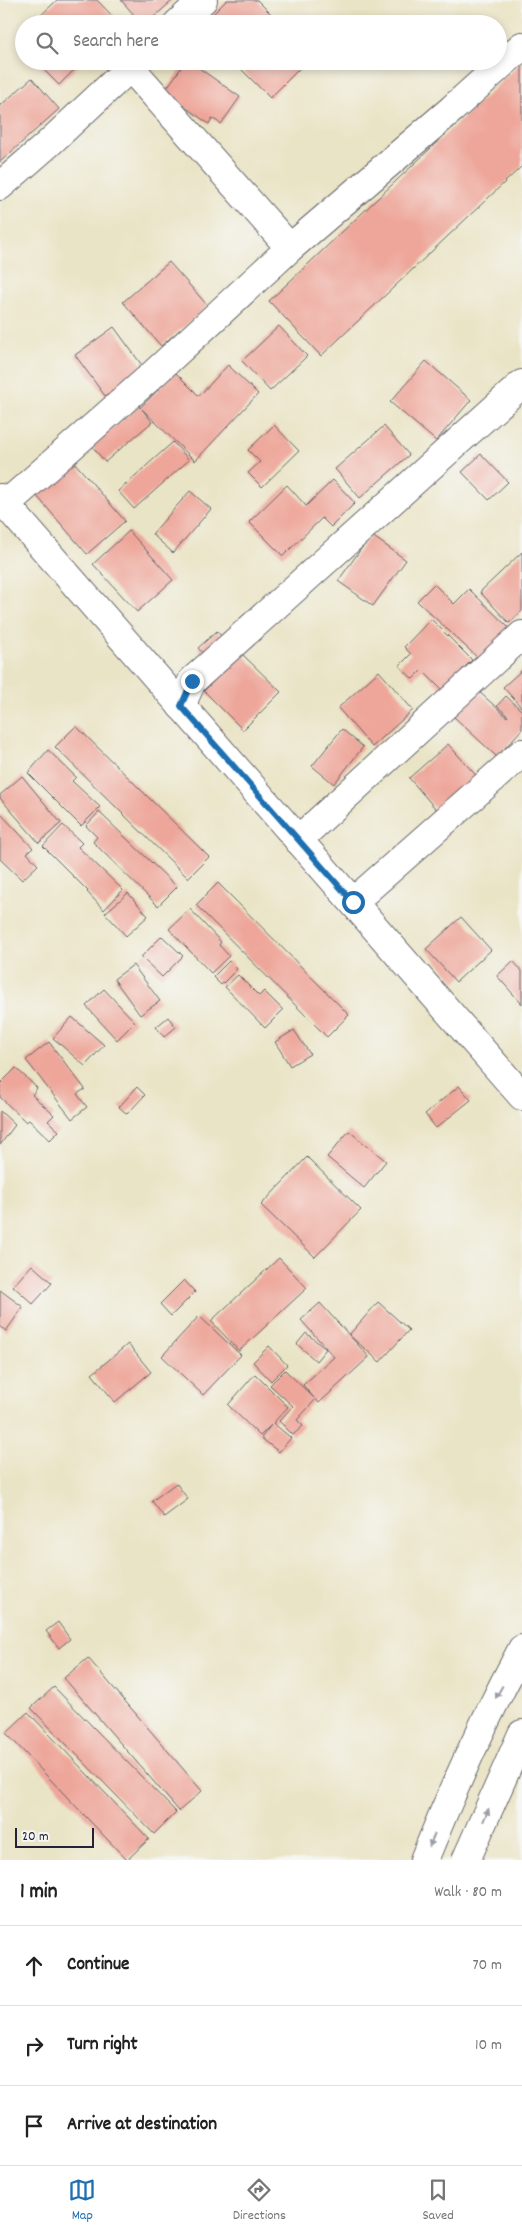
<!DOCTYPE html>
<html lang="en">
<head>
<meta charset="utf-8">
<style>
	:root { --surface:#fff; --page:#f2f2f2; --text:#222; --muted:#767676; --line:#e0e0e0; --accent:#1f6fb2 }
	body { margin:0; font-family:Dekko,sans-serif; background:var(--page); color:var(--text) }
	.scale { position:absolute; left:15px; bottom:12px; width:79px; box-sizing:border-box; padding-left:5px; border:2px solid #22223b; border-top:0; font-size:14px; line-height:18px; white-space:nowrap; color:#22223b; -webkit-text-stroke:4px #f6f6f2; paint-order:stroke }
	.stop { position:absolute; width:15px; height:15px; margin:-11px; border:4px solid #1f6fb2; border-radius:50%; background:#fff }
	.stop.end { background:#1f6fb2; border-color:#fff; box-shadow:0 1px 5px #0008 }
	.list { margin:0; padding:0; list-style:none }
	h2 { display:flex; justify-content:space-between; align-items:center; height:65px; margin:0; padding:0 20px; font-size:21px }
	h2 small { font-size:16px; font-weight:400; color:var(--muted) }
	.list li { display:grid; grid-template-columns:32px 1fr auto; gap:15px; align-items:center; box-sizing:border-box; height:80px; padding:0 20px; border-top:1px solid var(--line) }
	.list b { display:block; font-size:19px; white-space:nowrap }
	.list em { font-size:16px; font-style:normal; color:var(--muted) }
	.icon { flex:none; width:28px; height:28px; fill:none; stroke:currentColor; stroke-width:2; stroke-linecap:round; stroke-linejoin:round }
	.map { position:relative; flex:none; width:522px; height:1860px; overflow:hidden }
	.search { position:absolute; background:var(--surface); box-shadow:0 2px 8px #0003; left:15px; right:15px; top:15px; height:55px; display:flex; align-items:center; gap:12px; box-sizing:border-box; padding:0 18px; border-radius:28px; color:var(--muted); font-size:19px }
	.sheet { height:305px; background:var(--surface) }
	nav { display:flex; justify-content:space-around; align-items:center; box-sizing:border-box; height:70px; border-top:1px solid var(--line); background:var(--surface); font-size:14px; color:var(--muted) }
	nav a { display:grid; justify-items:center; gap:2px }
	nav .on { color:var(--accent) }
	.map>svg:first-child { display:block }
	.building { fill:#eea69a }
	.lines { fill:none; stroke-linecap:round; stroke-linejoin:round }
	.street-casing { stroke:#68666c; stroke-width:30 }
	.secondary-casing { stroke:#68666c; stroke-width:30 }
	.street { stroke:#fff; stroke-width:28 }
	.secondary { stroke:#fff; stroke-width:28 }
	.oneway { fill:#9c9ca7 }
	.route { stroke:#1f6fb2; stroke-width:6 }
</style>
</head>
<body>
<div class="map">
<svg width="522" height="1860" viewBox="0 0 522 1860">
	<rect width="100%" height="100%" fill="#f6f6f2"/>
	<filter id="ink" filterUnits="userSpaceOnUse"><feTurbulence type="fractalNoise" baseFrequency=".02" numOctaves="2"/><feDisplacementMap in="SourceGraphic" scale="10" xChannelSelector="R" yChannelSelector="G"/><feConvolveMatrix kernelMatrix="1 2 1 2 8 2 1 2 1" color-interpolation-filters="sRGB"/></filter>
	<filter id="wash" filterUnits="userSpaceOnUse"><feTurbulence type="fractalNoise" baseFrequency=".0096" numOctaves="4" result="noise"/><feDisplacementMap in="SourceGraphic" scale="20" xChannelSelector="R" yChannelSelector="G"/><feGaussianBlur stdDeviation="1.12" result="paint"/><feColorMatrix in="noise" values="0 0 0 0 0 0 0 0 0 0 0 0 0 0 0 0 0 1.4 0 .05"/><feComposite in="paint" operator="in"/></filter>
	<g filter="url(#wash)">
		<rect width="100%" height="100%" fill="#eae4c6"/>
		<g id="blocks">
			<path class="building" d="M57,0h40l23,24h-81l-3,-4z
				M121,0h52l-27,24h-4z
				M227,0h30l24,24h-78z
				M35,61h48l-24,24z
				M186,61h3l51,36 -19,27 -9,-6 -3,6 -45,-32z
				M233,61h74l-37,37z
				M522,62v104l-201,190 -52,-55z
				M32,78l27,31 -59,53v-58l1,1z
				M169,262l39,44 -47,40 -38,-44z
				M279,326l28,30 -37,35 -28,-30z
				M114,327l30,41 -39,28 -30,-41z
				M426,361l45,39 -35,41 -46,-39z
				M228,365l30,29 -63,67 -53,-52 10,13 -47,40 -13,-16 47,-40 1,2 35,-36 24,24z
				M274,425l25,26 -37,36 -14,-14 12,-11 -12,-12z
				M384,426l25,29 -49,43 -25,-29z
				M173,442l16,18 -55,49 -16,-18z
				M481,454l27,28 -19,18 -27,-28z
				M74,462l51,59 -38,33 -51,-59z
				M333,480l22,23 -24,24 -9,-9 -39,38 -34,-34 38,-37 19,21z
				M190,491l21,18 -38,44 -21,-19z
				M129,531l44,49 -36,32 -44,-48z
				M371,535l35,25 -33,46 -35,-25z
				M522,552v59l-13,12 -29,-31z
				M434,584l20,20 15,-15 40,39 -30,31 -62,-58z
				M431,619l41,41 -30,30 -20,-20 -9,9 -14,-13 12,-12 -7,-7z
				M217,631l9,11 -18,17 -10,-11z
				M241,653l40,39 -38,38 -39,-39z
				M522,670v38l-19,-21z
				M379,671l34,39 -41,37 -34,-39z
				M476,689l31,28 1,-1 -11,-10 9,-10 16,15v18l-25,28 -45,-42z
				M76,726l133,131 -21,21 -133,-131z
				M342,729l21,18 -29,37 -22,-18z
				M448,744l33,37 -40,34 -32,-37z
				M48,750l28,27 -4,4 28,26 -19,19 -53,-53z
				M22,776l39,47 -22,20 -39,-45v-3z
				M99,812l78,75 -19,19 -65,-64 4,-5 -11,-11z
				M0,813l33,35 -6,5 11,12 -16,15 -22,-21z
				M63,825l19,18 -4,4 45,43 -19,20 -17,-18 1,-1 -45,-45z
				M218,883l131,132 -22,22 -131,-132z
				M128,893l20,23 -22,20 -21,-23z
				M190,909l31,33 -2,3 10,11 -18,17 -42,-44z
				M461,917l30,33 -35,32 -30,-33z
				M162,936l21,20 -21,21 -21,-20z
				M229,961l8,8 -16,16 -8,-8z
				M513,961l9,10v33l-25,-28z
				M133,965l27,36 -20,14 -26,-36z
				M238,975l21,21 5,-5 19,19 -18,18 -40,-41z
				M104,989l31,33 -18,18 -31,-34z
				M72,1017l32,28 -19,21 -32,-28z
				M168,1017l8,10 -12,10 -8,-10z
				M294,1030l16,24 -20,12 -15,-24z
				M49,1042l36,47 -8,5 10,13 -15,12 -46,-59z
				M16,1068l21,20 -5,7 22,20 -6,6 11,10 -9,9 -21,-20 -3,2 -26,-25v-13z
				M459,1086l12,14 -35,28 -11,-14z
				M137,1087l8,8 -18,19 -8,-7z
				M0,1111l15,14 -15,20z
				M349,1131l37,30 -22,27 -37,-31z
				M307,1157l54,53 -46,47 -54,-52z
				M279,1258l28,30 -68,63 -28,-30z
				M32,1265l20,18 -19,21 -20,-18z
				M184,1280l11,12 -24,24 -11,-12z
				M0,1290l23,17 -17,24 -6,-5z
				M378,1302l31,28 -29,32 -31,-27z
				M320,1303l49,54 -50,46 -3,-4 -19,21 6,6 -10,9 -14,-14 14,-15 -23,-21 15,-15 29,28 -11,-13 31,-28 -33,-37z
				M199,1316l42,39 -38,40 -41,-39z
				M306,1333l20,16 -10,12 -19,-17z
				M128,1344l23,28 -36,30 -23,-28z
				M269,1346l18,19 -16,16 -18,-19z
				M255,1374l33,33 -15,16 18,15 -12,14 -18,-14 10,-13 -11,11 -32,-31z
				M176,1483l12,16 -24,18 -12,-16z
				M58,1622l12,17 -11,9 -13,-17z
				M88,1658l114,133 -23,20 -115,-133z
				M54,1687l122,125 -22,22 -123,-126z
				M28,1712l121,127 -22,21 -121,-127z"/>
		</g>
	</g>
	<g filter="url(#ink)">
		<use href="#blocks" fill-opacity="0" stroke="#68666c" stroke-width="1"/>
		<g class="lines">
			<g class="street-casing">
				<path id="street" d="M177,24l26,-24
					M130,67l160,181
					M0,186l47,-41 90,-84
					M5,505l144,-127 141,-130 162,-139 70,-63
					M181,706l11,-25 330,-297
					M298,840l224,-205
					M353,902l169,-149"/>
			</g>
			<g class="secondary-casing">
				<path id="secondary" d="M0,498l522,598
					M424,1860c29,-72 61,-142 98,-211
					M466,1860l56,-126"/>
			</g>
			<use href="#street" class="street"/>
			<use href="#secondary" class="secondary"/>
		</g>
		<defs><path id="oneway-solid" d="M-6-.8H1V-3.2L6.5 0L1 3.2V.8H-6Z" transform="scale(1.25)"/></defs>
		<g class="oneway">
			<use href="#oneway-solid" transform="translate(499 1692) rotate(119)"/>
			<use href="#oneway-solid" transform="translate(486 1815) rotate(-67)"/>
			<use href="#oneway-solid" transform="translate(432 1840) rotate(112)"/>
		</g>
	</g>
	<g class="lines" filter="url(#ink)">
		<path class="route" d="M192,681l-11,25 172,196"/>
	</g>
</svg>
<div class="scale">20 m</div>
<div class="stop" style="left:353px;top:902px"></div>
<div class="stop end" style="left:192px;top:681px"></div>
<div class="search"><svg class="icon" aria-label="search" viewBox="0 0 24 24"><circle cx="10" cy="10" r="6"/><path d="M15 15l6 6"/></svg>Search here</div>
</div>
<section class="sheet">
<h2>1 min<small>Walk · 80 m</small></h2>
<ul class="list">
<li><svg class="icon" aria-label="ahead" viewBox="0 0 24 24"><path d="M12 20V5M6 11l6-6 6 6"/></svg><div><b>Continue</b></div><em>70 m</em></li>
<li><svg class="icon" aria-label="right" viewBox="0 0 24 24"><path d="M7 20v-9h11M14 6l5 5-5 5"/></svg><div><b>Turn right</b></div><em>10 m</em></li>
<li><svg class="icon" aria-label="arrive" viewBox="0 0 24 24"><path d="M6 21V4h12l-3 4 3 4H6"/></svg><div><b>Arrive at destination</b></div></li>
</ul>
</section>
<nav>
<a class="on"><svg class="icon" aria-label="map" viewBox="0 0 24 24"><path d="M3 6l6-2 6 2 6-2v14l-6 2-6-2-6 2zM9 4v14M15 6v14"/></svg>Map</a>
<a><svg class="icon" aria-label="directions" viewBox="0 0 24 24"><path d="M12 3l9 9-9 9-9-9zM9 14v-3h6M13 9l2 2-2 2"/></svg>Directions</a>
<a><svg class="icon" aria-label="saved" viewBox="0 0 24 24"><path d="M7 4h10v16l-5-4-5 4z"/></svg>Saved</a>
</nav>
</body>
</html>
